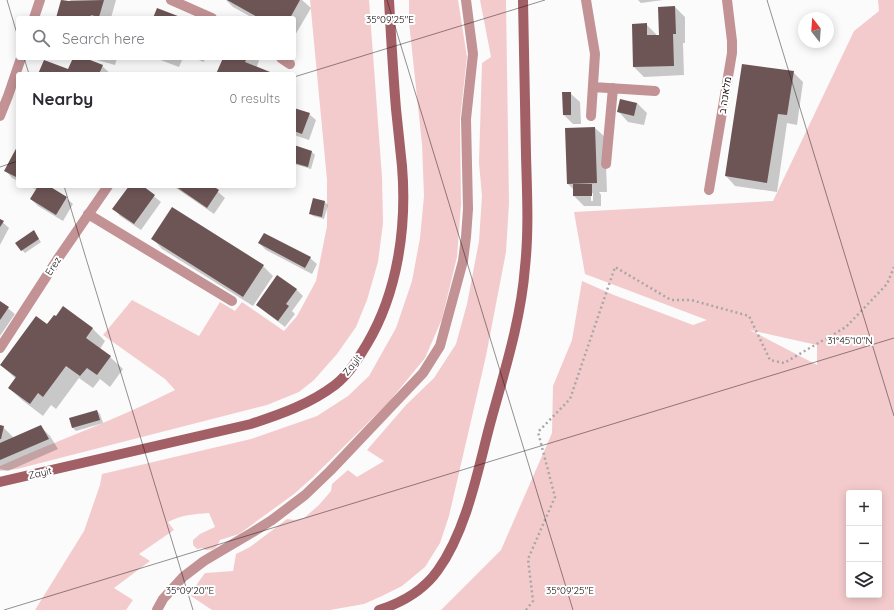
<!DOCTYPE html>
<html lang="en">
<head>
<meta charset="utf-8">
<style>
	:root { --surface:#fff; --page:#f7f7f7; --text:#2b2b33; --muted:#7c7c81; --line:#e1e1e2 }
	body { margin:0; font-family:Quicksand,Heebo,sans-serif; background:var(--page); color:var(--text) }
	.controls { position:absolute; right:12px; bottom:12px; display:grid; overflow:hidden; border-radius:4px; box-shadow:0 2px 10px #0003 }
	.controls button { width:36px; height:36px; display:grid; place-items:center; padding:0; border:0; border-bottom:1px solid var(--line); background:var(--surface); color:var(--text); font:20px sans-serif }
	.compass { position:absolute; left:798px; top:12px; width:36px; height:36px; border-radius:50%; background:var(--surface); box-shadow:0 2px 10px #0003; rotate:343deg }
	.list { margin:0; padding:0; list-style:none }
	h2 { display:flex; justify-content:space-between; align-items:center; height:52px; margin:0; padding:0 16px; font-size:17px }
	h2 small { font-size:13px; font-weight:400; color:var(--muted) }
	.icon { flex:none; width:22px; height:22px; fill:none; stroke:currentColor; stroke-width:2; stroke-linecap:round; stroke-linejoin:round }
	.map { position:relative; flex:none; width:894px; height:610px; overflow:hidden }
	.search { position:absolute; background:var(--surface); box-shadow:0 2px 10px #0003; left:16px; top:16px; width:280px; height:44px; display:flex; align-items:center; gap:10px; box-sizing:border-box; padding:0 14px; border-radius:4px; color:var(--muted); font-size:15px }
	.panel { position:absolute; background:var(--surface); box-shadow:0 2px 10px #0003; left:16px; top:72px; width:280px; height:116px; border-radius:4px }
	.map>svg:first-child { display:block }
	.green { fill:#f4cbcd; fill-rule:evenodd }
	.shadow { fill:#0003; fill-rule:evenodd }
	.building { fill:#6d5556 }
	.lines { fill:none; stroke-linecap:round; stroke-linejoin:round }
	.path { stroke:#a9a6a6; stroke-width:2.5; stroke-dasharray:2 3; stroke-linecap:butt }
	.lane { stroke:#c29295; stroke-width:10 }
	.street { stroke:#c29295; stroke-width:10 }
	.secondary { stroke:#a25f65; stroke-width:10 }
	.ticks { fill:none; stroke:#170d0e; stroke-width:1; stroke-opacity:0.45 }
	.labels { text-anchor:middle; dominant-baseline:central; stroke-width:4; stroke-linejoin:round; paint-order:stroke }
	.street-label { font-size:10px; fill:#170d0e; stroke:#fff }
	.ticks-label { font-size:10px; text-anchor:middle; fill:#170d0e; stroke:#fff; stroke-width:4; stroke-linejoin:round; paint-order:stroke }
</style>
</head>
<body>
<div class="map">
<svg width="894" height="610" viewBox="0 0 894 610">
	<rect width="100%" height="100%" fill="#fbfbfb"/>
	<path class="green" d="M310,0h59l13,177 1,46 -5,39 -11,38 -11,27 -19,27 -23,26 -15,12 -32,13 -250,64 -17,2v-5c58,-26 118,-47 175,-76l-10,-11 -62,-44 29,-35 67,36 21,-34 15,9 7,-9 42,29 13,-15 19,-35 11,-55v-46z
		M409,0h49l9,57 -7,63 1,85 -4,52 -15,62 -17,39 -36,44 -77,76 -18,16 -55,40 -19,6c-3,7 -5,10 -14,10l-4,-2 -5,1 -4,-4v-5l7,-6 15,-7 -6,-14c-14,1 -28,2 -41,9l6,8 -35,24 11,7 -36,27 19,12 -7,10h-91l49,-79 16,-46 2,-11 149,-35 66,-23 31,-20 21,-20 27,-48 16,-47 8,-43 4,-42 -2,-52 -13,-122z
		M480,0h26l3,203 -3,49 -20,104 -37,160 -9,27 -15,24 -23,19 -20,10 -18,8 -34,6h-118l-21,-14 6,-12 8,-11 28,-2 3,-17 14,-7 37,-28 7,1 10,-2 15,-13 12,-14 1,-7 16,-14 9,7 27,-16 -17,-11 39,-45 28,-27 22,-34 11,-40 12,-63 3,-45 -3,-33 3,-100 9,-6z
		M878,0h16v610h-453l60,-60 51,-117 1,-47 19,-46 10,-59 32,14 79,30 14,-5 -122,-46 -11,-62 199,-11 81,-170 25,-20zM750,330l67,15v20zM849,493h30v102h-30z"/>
	<path class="shadow" d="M62,0l8,2v-2h46l-5,18h-54z
		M226,0h76l9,8 -17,29v-19h-41l-20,-11z
		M638,0h25l-22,3z
		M675,7l10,10v26h-2l1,32 -40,2 -10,-10 12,-43 10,10v2h4z
		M74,58h8l20,8 9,8h-72l30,-3z
		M95,58h22l-2,7 -18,-5z
		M155,58h28l-4,9z
		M193,58h12l-1,4z
		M224,58h33l2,3 -3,7 16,6h-55z
		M793,72l10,10 -6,43 -10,-2 -10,69 -42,-6 -9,-10z
		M570,93l10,9 1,22h-8l-9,-9z
		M637,103l10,10 -3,12 -16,-3 -9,-10z
		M294,109l15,5 7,6 -7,20 -15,-5z
		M595,128l10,9 2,55h-8l2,3v11h-17l-10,-10v-6l-6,-6zM591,193h2v8h-2z
		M18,147v34l-6,-3 -6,-7z
		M294,147l18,5 3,3 -4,14 -17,-5z
		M28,186h19l19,12 7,6 -10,17 -25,-15 -7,-7 6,-9z
		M130,186h11l20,16 -20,28 -21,-14 -6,-7z
		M173,186h38l14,12 -11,16z
		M325,202l3,3 -4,14 -11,-3 -3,-3z
		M0,220l9,8 -9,17z
		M36,235l5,7 -16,11 -3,-3z
		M153,239l110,27 10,10 -20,30 -91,-57z
		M259,243l51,15 7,6 -5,10 -46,-24z
		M296,289l7,7 -11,15 3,3 -10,13 -21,-16 -7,-6z
		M0,302l15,12 -15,22z
		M63,307l30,22 12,12 -5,8 10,8 13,12 -13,18 -10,-8 -7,9 -14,-10 -23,31 -5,-4 -8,11 -21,-16 -13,-12 7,-9 -15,-14 55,-47z
		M97,411l3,3 3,9 -27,8 -3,-3 -2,-9z
		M0,426l3,1 10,10 -1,2 28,-13 10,10 8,13 -50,22 -8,-2z"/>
	<path class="building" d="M61,0l8,1 35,-1 -5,17 -8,-2 -1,3h-34z
		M227,0h73l-10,18h-31z
		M675,6l1,28h-3l1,32 -41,1 -1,-43 15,-1v12h12l-1,-28z
		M157,8l26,10h-30z
		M73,58h12l18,7 -4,9h-61l6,-14 24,9z
		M223,58h24l-2,4 30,12h-59z
		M742,64l52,7 -7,44 -9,-1 -11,69 -42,-7z
		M562,92h9v23h-8z
		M620,99l17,4 -3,13 -17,-4z
		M294,108l16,5 -8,21 -8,-3z
		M595,127l2,56 -30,1 -2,-56z
		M18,145v33l-14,-7z
		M294,145l18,6 -4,16 -14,-4z
		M573,184h19v12h-19z
		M38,186h11l18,11 -11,18 -26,-16z
		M129,186h14l12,9 -21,29 -22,-15z
		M175,186h38l6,4 -12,18z
		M313,198l12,3 -3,16 -13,-3z
		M172,207l92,58 -21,32 -92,-58z
		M0,219l4,2 -4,6z
		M34,230l5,9 -18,12 -6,-8z
		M264,233l47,24 -6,11 -47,-25z
		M277,275l20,14 -11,15 3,2 -11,15 -22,-16z
		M0,301l9,6 -9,13z
		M63,306l30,22 -7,10 25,18 -14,19 -10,-7 -7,8 -14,-10 -23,31 -5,-4 -8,11 -22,-16 8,-11 -16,-12 36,-49 11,8 7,-9 2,1z
		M97,410l3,10 -28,8 -3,-10z
		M0,425l4,1 -3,13h-1z
		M41,425l8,14 -49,21v-17z"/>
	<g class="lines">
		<path class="path" d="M526,610l7,-9 -5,-42 27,-62 -17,-65 32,-33 45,-132 56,33h20l58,16 21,44 14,3 62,-36 41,-43 7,-17"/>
		<path class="lane" d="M171,0l41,18
			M586,0l9,54 -4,62
			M281,58l9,6
			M593,87l62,4
			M606,164l7,-76
			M88,214l144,87"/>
		<path class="street" d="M34,18l6,-18
			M0,116l8,-20 13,-38
			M709,190l23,-137v-12l-5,-41
			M0,348l59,-91 49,-71
			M157,610l6,-11 20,-22 21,-16 49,-29 19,-12 33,-25 25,-24 93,-98 17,-27 23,-85 3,-24 2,-28 -2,-90 7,-65 -7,-54"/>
		<path class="secondary" d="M0,482l251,-58c30,-10 59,-20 84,-39 14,-11 23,-26 32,-41 31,-52 40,-118 35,-178 -2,-19 -4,-38 -6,-57 -3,-36 -5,-73 -7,-109
			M379,610c22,-7 45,-20 59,-40 28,-39 39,-96 51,-142 14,-52 32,-107 36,-161 4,-37 2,-75 1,-112 -1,-52 -2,-103 -3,-155"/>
	</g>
	<path class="ticks" d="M7,0l11,37M387,0l186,610M767,0l127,416M24,58l5,16M294,77l251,-77M0,167l18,-6M64,186l129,424M4,610l890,-272"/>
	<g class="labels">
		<g class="street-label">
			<text transform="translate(725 95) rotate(-81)">מלאכה ב</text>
			<text transform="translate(53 266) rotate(-57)">Erez</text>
			<text transform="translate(352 365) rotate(-52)">Zayit</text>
			<text transform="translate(40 473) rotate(-13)">Zayit</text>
		</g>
	</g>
	<g class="ticks-label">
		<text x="390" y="23">35°09'25"E</text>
		<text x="850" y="344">31°45'10"N</text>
		<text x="190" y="594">35°09'20"E</text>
		<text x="570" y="594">35°09'25"E</text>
	</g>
</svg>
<div class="controls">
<button>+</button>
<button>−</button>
<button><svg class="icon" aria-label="layers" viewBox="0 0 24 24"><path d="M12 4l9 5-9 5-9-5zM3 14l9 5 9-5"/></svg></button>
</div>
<svg class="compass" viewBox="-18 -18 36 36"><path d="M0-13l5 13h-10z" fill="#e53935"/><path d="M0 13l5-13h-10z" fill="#7c7c81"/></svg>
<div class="search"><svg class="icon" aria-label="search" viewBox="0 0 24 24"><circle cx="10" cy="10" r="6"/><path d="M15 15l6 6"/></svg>Search here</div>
<section class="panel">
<h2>Nearby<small>0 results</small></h2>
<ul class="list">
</ul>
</section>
</div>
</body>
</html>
